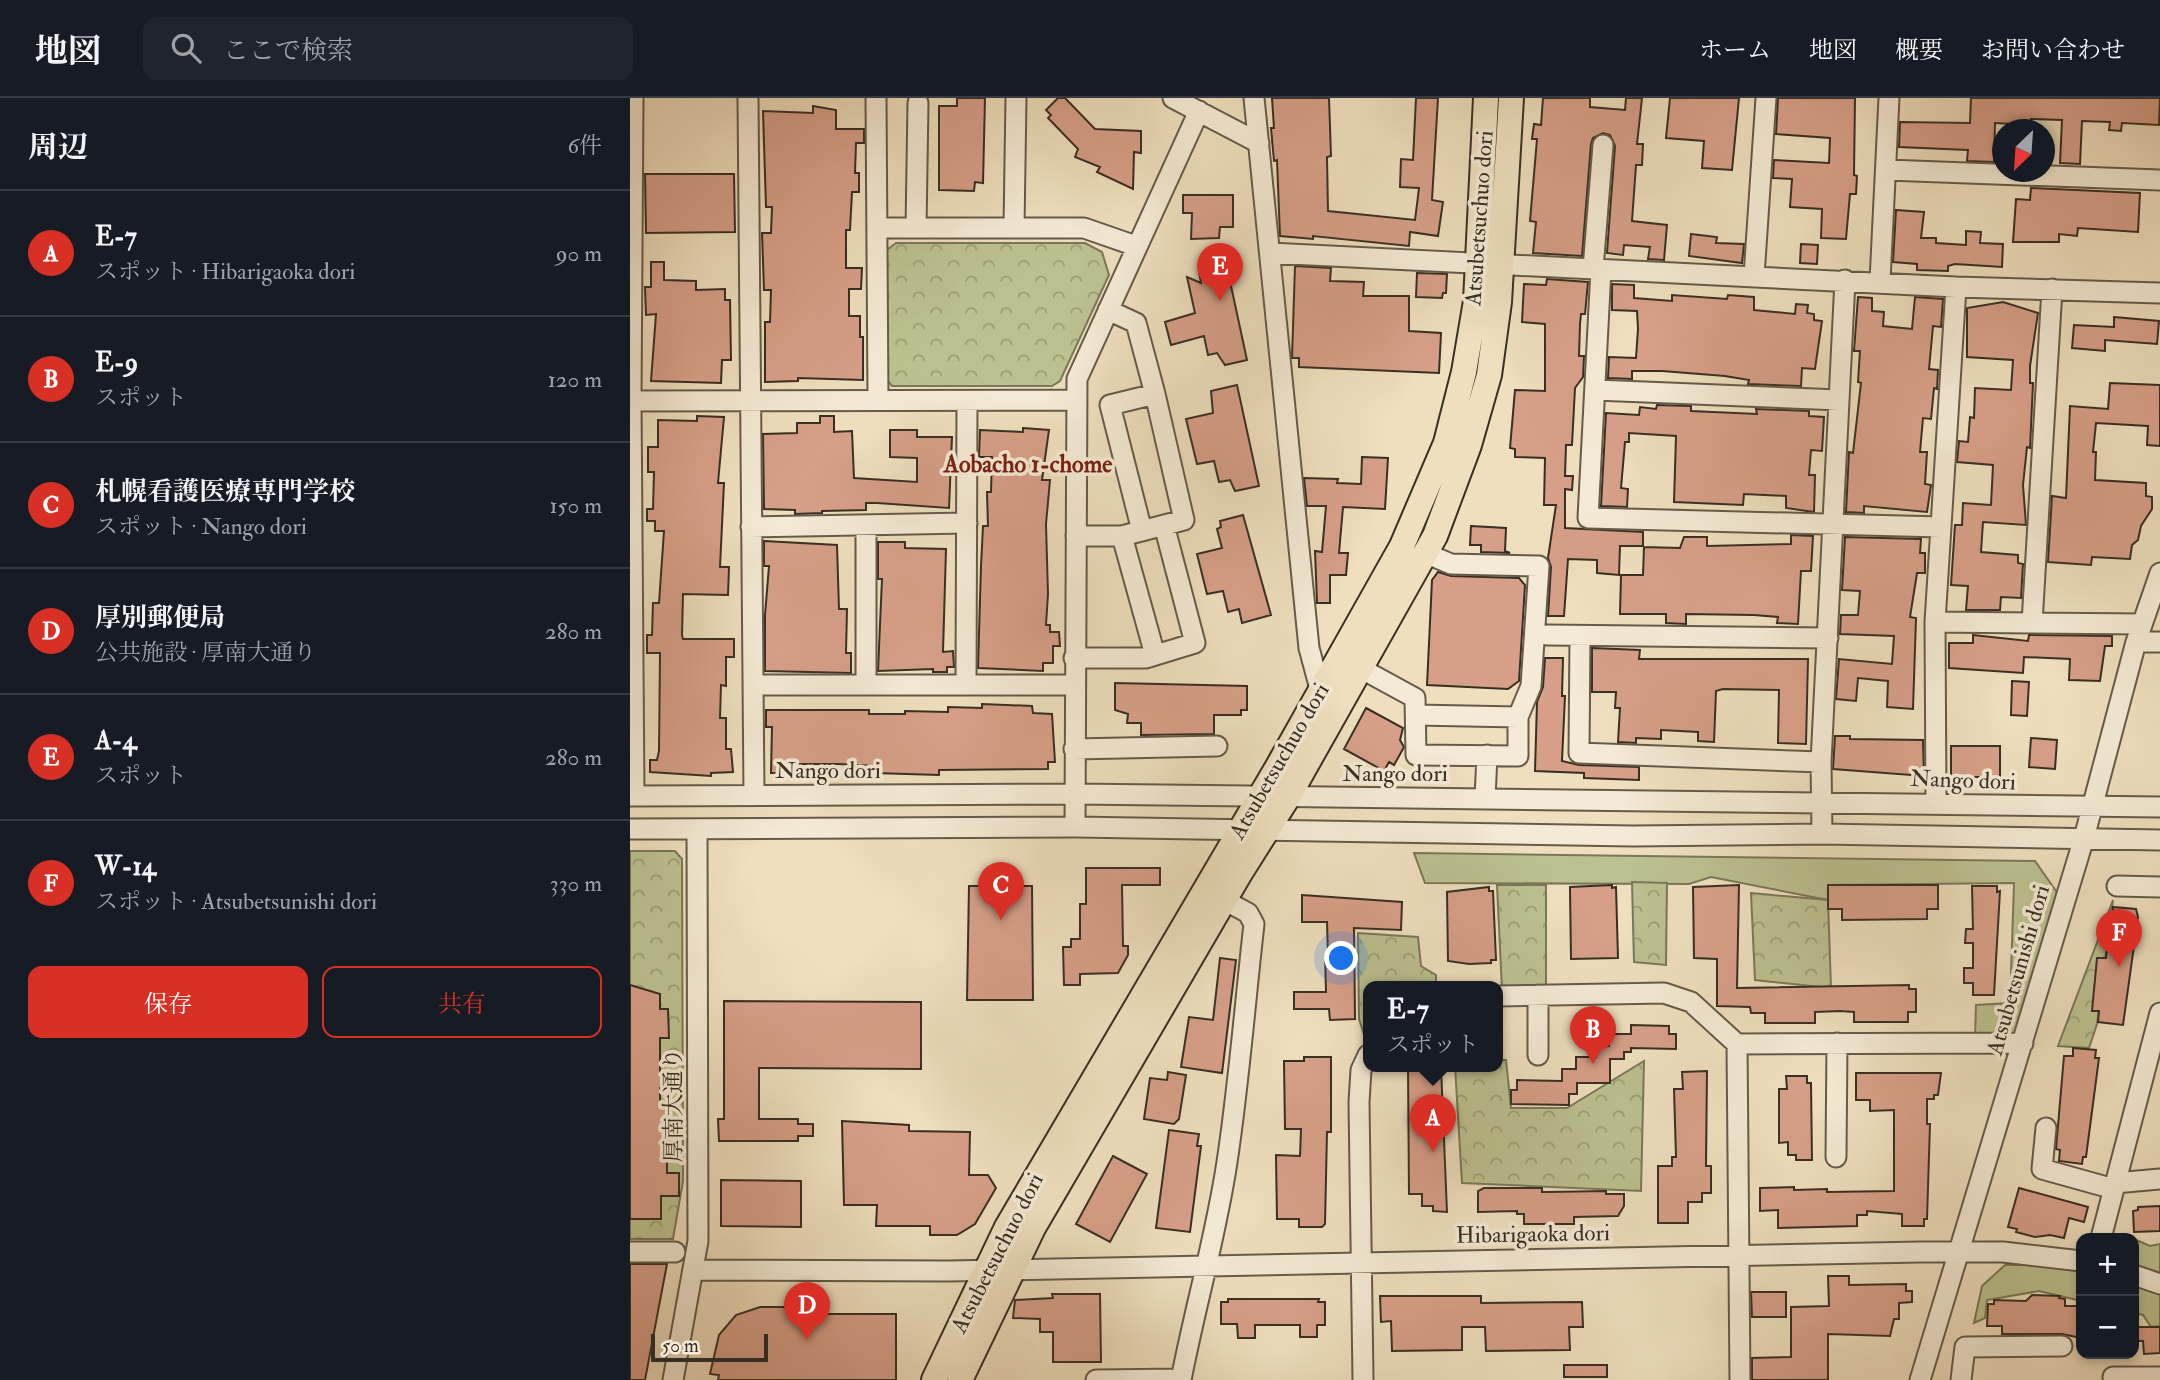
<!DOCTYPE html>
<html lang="ja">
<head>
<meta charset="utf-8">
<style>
	:root { --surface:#171b24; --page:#20242c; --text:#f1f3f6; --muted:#9ea1a6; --line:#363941; --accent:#d93025 }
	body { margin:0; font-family:"IM FELL Double Pica","Noto Serif JP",serif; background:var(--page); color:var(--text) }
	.controls { position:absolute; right:21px; bottom:21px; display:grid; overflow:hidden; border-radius:14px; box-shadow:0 4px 10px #0003 }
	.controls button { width:63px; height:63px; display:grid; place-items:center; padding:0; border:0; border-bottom:2px solid var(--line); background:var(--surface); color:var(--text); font:35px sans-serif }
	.compass { position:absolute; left:1362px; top:21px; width:63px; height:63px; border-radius:50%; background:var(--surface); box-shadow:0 4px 10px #0003; rotate:205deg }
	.scale { position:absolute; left:21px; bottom:18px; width:117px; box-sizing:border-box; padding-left:7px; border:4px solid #382f24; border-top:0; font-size:19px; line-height:24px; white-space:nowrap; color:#382f24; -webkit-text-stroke:5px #f5ead5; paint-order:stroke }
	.you { position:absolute; left:712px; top:861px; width:24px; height:24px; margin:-18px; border:5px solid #fff; border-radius:50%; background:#1a73e8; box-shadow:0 0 0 10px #1a73e833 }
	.badge { display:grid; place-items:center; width:46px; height:46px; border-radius:50%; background:var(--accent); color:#fff; font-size:23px; font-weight:700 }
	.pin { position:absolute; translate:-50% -58px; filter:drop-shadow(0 2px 4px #0008) }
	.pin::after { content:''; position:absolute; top:37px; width:24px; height:21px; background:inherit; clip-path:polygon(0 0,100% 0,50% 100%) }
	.popup { position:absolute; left:733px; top:883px; width:140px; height:91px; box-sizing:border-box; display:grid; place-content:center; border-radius:14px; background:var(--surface); filter:drop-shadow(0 2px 5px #0005); font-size:23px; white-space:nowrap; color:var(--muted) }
	.popup b { font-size:26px; color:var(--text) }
	.popup::after { content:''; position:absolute; left:50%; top:100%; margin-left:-14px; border:14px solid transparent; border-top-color:var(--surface) }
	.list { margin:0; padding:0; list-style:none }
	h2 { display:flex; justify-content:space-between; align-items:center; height:91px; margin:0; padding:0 28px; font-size:30px }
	h2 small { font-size:23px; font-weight:400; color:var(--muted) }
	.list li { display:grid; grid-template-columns:46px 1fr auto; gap:21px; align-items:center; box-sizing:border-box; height:126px; padding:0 28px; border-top:2px solid var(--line) }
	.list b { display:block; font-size:26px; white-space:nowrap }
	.list p { margin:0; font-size:23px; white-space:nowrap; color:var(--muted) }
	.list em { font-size:23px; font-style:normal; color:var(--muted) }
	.actions { display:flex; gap:14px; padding:21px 28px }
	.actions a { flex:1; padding:16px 0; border:2px solid var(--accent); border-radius:14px; text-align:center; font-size:24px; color:var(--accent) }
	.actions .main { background:var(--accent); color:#fff }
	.icon { flex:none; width:38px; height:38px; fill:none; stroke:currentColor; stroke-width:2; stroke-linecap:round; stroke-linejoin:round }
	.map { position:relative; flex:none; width:1530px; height:1282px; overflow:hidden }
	header { display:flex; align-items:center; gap:42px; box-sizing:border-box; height:98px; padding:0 35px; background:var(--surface); border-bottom:2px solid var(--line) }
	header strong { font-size:33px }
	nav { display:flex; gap:38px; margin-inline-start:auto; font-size:24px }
	.search { width:490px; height:63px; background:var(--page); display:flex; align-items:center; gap:18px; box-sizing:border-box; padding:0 24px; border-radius:14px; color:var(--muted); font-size:26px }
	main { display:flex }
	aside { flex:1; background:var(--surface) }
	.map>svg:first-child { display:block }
	.grass { fill:#bcc18f; stroke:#7a785a; stroke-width:2 }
	.park { fill:url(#park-crowns); stroke:#7a785a; stroke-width:2 }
	.building { fill:#d79f88; stroke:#382f24; stroke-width:2 }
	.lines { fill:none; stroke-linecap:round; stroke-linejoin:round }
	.minor-casing { stroke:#665b4a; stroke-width:23 }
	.major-casing { stroke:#382f24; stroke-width:28 }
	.minor { stroke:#f5ead5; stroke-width:19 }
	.major { stroke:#efdfbe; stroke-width:24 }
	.labels { text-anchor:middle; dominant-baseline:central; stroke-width:7; stroke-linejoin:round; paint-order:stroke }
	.street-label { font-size:23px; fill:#382f24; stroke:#f5ead5 }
	.neighbourhood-label { font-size:24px; font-weight:bold; fill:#7a1f14; stroke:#f5ead5 }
</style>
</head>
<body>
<header>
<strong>地図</strong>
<div class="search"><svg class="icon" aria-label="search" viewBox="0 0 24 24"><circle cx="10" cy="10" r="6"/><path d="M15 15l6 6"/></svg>ここで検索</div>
<nav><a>ホーム</a><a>地図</a><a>概要</a><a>お問い合わせ</a></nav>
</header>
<main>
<aside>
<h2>周辺<small>6件</small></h2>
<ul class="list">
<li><span class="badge">A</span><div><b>E-7</b><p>スポット · Hibarigaoka dori</p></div><em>90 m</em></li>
<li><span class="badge">B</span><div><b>E-9</b><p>スポット</p></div><em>120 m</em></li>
<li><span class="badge">C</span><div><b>札幌看護医療専門学校</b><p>スポット · Nango dori</p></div><em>150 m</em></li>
<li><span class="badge">D</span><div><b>厚別郵便局</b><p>公共施設 · 厚南大通り</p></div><em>280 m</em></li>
<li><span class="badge">E</span><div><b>A-4</b><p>スポット</p></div><em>280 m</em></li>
<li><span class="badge">F</span><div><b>W-14</b><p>スポット · Atsubetsunishi dori</p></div><em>330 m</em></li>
</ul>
<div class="actions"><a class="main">保存</a><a>共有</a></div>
</aside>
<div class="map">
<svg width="1530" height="1282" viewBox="0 0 1530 1282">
	<defs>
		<pattern id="park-crowns" width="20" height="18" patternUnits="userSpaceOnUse" patternTransform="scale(1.75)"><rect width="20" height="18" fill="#bcc18f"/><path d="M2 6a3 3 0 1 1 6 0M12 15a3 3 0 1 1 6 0" fill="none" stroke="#9a9d75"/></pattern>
	</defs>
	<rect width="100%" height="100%" fill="#efdfbe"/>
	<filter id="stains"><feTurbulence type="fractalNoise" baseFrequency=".00286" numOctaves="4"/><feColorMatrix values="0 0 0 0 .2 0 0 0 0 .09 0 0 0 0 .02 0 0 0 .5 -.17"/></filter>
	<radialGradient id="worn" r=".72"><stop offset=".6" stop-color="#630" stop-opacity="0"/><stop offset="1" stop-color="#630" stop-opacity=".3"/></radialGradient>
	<path class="grass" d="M784,755l621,8 23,33 -40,144 -43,-1 1,-32 34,-2 4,-120 -186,2v15l-117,-23 -22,7 -264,-1z
		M1504,1141l16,7 10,-2v40l-26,-11z
		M1375,1167h50l26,5v31l-42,-10 -52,9 -2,18 -11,5 8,-37z
		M1504,1184l26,11v33l-9,1 -8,-12 -9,-2z"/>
	<path class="park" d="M266,145h189l17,9 7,23 -49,106 -8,5h-160l-5,-6v-130z
		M0,753h45l7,8 1,322 -10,58h-43z
		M1002,784l35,1 -1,82 -32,-3z
		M867,787h49v106l-44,-1z
		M1121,795l77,7 3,88 -76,-8z
		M1483,802l-16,124 -8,24 -31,-2z
		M728,835l60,4 3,29 15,9v11h-68l-1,58 -8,-25z
		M868,962h8l5,48h56l77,-47 -3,130 -179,-8 -7,-117h43z"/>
	<path class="building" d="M327,0h28l-2,85 -8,-1 -1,9 -35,-1v-84h18z
		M428,0h7l30,31 46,2v22l-7,-1 -1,37 -36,-17 3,-5 -25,-10 3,-8 -30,-31 3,-3 -5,-5z
		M642,0h57l2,58 -4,1 1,54 87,9 4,-32 -19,-1 1,-28 12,1 3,-62h22l-6,102 11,2 -5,34 -28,-4 -1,14 -96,-10v3l-33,-3 -3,-76 -3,1 -3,-33h3z
		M913,0h47v9l35,3 1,-12h16l-5,46h6l-1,21h-6l-4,56 35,4 -3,35 -16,-1 2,-12 -26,-2 -1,10 -16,-2 8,-107 -5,-11 -7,-2 -10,5 -2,6 -9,112 -49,-3 3,-31 -6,-1 7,-82h-5l2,-15 7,1z
		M1040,0h69l-7,72 -30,-2 2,-27 -38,-3z
		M1148,0h77l-1,77 3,1 -1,18h-6l-4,45 -25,-1 1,-29 -32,-2 2,-28 -19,-1 1,-18 55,3 1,-25 -54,-4z
		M1341,0h189l-1,27 -37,-2 -1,8 -12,-1 1,-8 -28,-1 -2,43 -20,-1 2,-43 -31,-1v6l-36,-2 -1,39 -27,-1 1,-11 -69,-3 1,-25 70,1z
		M183,8l23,4v19h28v14h-8l-1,30h4v19h-7l-2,38h-4v38h16l-1,21h-12v27h11v21h3v43l-65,-2v3l-33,1v-60h5l1,-32h-7l-2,-57h9l1,-26h-6l-3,-96 50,2z
		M15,76h89l1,58 -89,1z
		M1401,90l109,5 -2,39 -60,-4 -1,8 -18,-2v8h-46l3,-43 14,1z
		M553,97h50v32h-13l-1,11 -28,1 1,-26h-9z
		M1266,112l28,2 -3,26h15v5l30,2v-14l15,1 -1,11 23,1 -1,23 -47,-3 -7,2v5l-31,-1v-6l-24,-2z
		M1061,136l26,3 -1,6 28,1 -2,19 -53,-7z
		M1171,146l17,1 -1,19 -17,-1z
		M595,160l22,102 -22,5 -8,-12 -9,2 -4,-19 -33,9 -6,-23 30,-9 -8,-36 14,6 -2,-12 4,-1 -2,-6z
		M21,164h13v18l32,1v9l29,-1v11h5l1,60h-9l-1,23 -70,-2 5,-67 -10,1 -1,-28h6z
		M665,168l36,2 -1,13 34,1 -1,14h46v35l32,2 -2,40 -140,-6v-9h-7z
		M787,175l30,1 -1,19h-3l-1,5 -26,-1z
		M917,181l41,3 -3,32h-4l-1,10 -1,32h5l-1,21 -8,11 -3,57h-6l-1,31h8l-1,14 -7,-1v39l78,4v14h-23l-1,29 -22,-2v-13l-29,-1 -4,57h-16l3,-49 -3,-9 8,-53h-12l1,-47 -30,-1v-8l-5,-1 5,-58 30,1v-67l-23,-2 2,-38 22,1z
		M982,186l22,1v13l38,3v-6l55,4 1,-4 26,2v13l41,4 1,-10 12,1 -1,8 7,1v6l8,1 -7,48 -13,-1 -1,18 -53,-2 1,-4 -24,-4 -63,-5h-30v8l-24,-1 1,-21 27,1 2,-29 -1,-18 -25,-1z
		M1228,199l14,1v13l12,1 -1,14 29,3 3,-32 28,2 -2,28 -8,-1 -4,43 9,1 -1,19 -3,-1 -3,31 -8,-1 -3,34h7l-2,32 6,1 -4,27 -63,-6v7l-18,-1 3,-60 4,1 8,-70 -3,-1 2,-31h-6z
		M1373,204l35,11 -8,53v17h3l-3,65 -3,-1 -4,38 3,40 -43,-3 -2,30 37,3v8l5,1 -2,34 -20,-1 -1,13h-34l2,-24 -17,-1 4,-60h7l1,-22 28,2 2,-40 -36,-3 2,-21 9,1 2,-25 4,1 1,-30 36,2 2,-30 -46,-3v-49z
		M1484,219l45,4 -2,23 -52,-4v11l-33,-3 2,-23 40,2z
		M1480,285l50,2v61l-13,-1 1,-19 -52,-3 -3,29h3l-1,28 51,3v13l6,1v12l-11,17 -3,14 -6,5 -2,14 -38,-2 -1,8 -43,-3 4,-66 14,2 4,-92 38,3z
		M607,287l22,101 -24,5 -5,-11 -11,2 -5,-21 -17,3 -11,-45 27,-6 -2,-22z
		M1027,307l34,1v5l66,3 -1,-5 53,2v5l15,1 -2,34 -11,-1 -2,25h6l-1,37 -28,-4v-12l-42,-2 -1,11 -69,-3 2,-66 -47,-3v9h-4l-4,46 7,1 -1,18 -26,-1 5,-93 33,2 1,-8 16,2z
		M67,318l27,1 -6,66h6l-4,84h9l-1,28 -45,-1 -1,41 1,4h51v18h-8v29l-5,-1 -1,33h6v31h5l2,23 -22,1v3l-61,-4v-12h7l2,-9 1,-98h-13v-18h5l1,-32h6l5,-72h-9v-10h-8v-12h6l1,-37h-6v-25h10v-27l39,1z
		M190,318h14v16l18,-1 2,47 63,4v-24l-27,-1v-27h27v7h35l-3,71 -72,-5h-11v7l-44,1v2l-27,1v-4l-31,-1 -1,-75 34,-1v-10h23z
		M393,330l26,2 -7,50h8l-4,44 2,70 -2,31h4v7h9l1,14h-7v17h-10v8l-65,-3 3,-102 2,-40h5l-1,-34h4l1,-35h-13l1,-27 43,2z
		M732,359l26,1 -3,51 -42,-2 -4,46h9l-2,22h-16v28h-13l-2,-52 7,1 4,-46h-19l-3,-28 34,1 -1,4 24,1z
		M613,417l28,100 -29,8 -3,-14 -11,3 -5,-21 -16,3 -10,-40 25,-6 -5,-19 4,-2 -1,-6z
		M841,428l35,2 -1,23 5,2 -29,-1v-7h-11z
		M1161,437l22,1 -2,35h-10l-3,53 -21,-1 1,-6 -24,-2 -68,-1v10l-20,-1v-9h-46l1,-39h22l1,-28 36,1 4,-11h23v9l84,-2z
		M1215,439l76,2 -1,14h5v20h-8l-7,44 6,1 -3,91 -26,-2 1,-26 -30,-3 -2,23 -20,-2 3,-40 53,5 2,-28 -54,-2 1,-19h17l2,-24 -18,-1z
		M134,443l73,4 2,64h8l-1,44h5v20l-86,-2v-56l4,-49h-5z
		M248,444h27v6l41,1 -3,103 10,-1 1,16h-7v5h-14v-3l-55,2 4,-92h-4z
		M808,474l13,4 68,2 6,7 -6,96 -11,8 -81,-4 5,-105z
		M1343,537l55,6 1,-6 83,1v10h-7l-5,35 -31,-1 1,-21 -46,-2 -1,16 -74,-5v-25h24z
		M962,550l48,2 -1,9h169l-2,85 -28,-1 1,-53 -56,-1 -7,2 -2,51 -16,-1v-9l-37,-2v9l-25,-1v5l-18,-1 2,-34h-5l1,-16h-24z
		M915,560h18l-1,38h3l-3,65 17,4 60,2v13l-55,-2v-5l-49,-2 2,-69 6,-15z
		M1382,583l17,1 -2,34 -16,-1z
		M485,585l132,3v24h-6v5h-27v19l-73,1v-12h-14l1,-9 -13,-4z
		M352,606l50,2 1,7 19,1 3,48h-7v7l-109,1v5l-65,-2v-7l-35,-2h-41v9h-4v4h-16v-4h-7l1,-46h-6v-17h103v4h36v-3l43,1v-5l34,1z
		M736,610l37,20 -3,12 4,7 -10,18 -5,-3 -5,9 -40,-22z
		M1205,638h15v3l73,1 1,36 -91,-7z
		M1401,640l26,2 -2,29 -26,-2z
		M1321,648h49v31h-49z
		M456,770h74v17h-38l1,61h5v9l-10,18 -38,1v11h-16l-1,-38h8v-8h9v-35h6z
		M982,787v3l4,-1 2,71 -47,1 -1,-72z
		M1109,787l-2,103 172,-3v4h7v23h-8v10h-54v-10l-14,-1 -25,1v11h-50v-10h-14l-1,-6 -33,-1v-47l-23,-1 -1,-71z
		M1198,787h110v24h-11v10l-85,1v-11h-14z
		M339,788h63l1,114h-66z
		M1342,788h25v6l3,-1 -6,104h-21v-12h-9v-15h9v-25h-8l1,-14h7z
		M859,789v4h4l3,69h-5v3l-22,1 -21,-3 -1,-69z
		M672,797l100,7 -1,28 -47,-2 1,91 -25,1 -1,-11h-35v-17h32l-1,-36h3l-1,-34h-25z
		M1483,809l23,2 2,8 -15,108 -25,-3 1,-11h-7l5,-53h9l2,-23 -7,-1 1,-15 10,1z
		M590,860l16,2 -14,113 -41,-6 8,-50 24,3z
		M0,887l30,9v15h8l1,29h-9v67h7v68h12v23h-18v23h-31z
		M94,903l197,1v67l-162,-1v51h39v5h15v12h-15v5h-79l-1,-22h6z
		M1001,927l38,1v8h7v15l-45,-1v4h-7v7h-14v24h-33v11h-8v11l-58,-1v-14h6v-10l45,1v-12h14v-12h20v-11h13v-12h22z
		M1443,950l23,2 -1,8h4l-13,99h-3l-1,7 -23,-3 1,-11 -4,-1 8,-93h9z
		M674,959h27v75h-4l-2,92 -3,3h-23v-8h-22l-1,-64 24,1 1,-27h-16l-1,-68h20z
		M778,969h33l6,145 -14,-1v-5h-11v-12h-13z
		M1077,973l-1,95h5v27h-9v9h-14v21h-30v-57h14v-9h4l-2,-68h9l-1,-17z
		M538,974l18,3 -7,44 -5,5 -30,-5 6,-41 17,2z
		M1226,975h85l-3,22h-4v4h-7v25h3l-3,95h-3v7h-22v-12l-35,-3v4h-10v11l-79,2v-18l-18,1v-23l34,-1v3l33,-1v3l67,-1v-81l-24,1v-11h-14z
		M1156,978h21v7h4l1,77h-16v-5h-8v-13l-9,1v-54h8z
		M212,1023l67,4v6l61,1 -1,43h19l8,13 -21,36 -18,11h-27v-9h-54l1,-21h-33z
		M539,1032l30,4 -2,12h4l-11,86 -34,-4z
		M483,1058l34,18 -37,68 -34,-18z
		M91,1082l80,1v46l-80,-1z
		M854,1090h58v4h5l59,-1v3h18v12l-6,10 -44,1v7h-50v-10h-7v-3l-39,1v-21z
		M1389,1090l69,19 -4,15 -15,-4 -5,20 -14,-3 -15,2 -19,-5 1,-3 -9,-2z
		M1530,1108v25l-26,1 -1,-21 5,-1v-3z
		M0,1166h37l-22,116h-15z
		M1198,1178h21v9l57,-1v7h6v11l-13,1v16h-5l-4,17 -62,-2v46h-76v-22l39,-1v-50l38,-1z
		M1121,1194h35v25h-34z
		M422,1196h48l1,68h-48v-30h-13v-13l-27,-1 2,-18 38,-2z
		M1402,1197l28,1 -1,2 6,1v7h16v32l-19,-4h-60v-8h-15l1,-22h6v-4l32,1z
		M750,1198h101v7l101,-1 1,25h-14l1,23 -84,1 -1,-24h-23v23l-70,1 -1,-30 -10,1z
		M598,1201h91l-1,3h7v23h-8v12h-17v-12h-45v13h-17l-1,-14h-16v-22h7z
		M130,1209h32v7h104v66h-178l1,-5 -9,-1 9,-39 17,-20z
		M1504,1229h26v26l-16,1 -1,-13h-9z
		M934,1267h43v12h-43z"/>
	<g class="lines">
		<g class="minor-casing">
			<path id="minor" d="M3,0l-2,303 3,395
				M118,0l6,697
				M246,0l2,302
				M543,0l86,45
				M624,0l55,550 11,41
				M1257,72l273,10
				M384,129l2,-129
				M248,130h206l52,18
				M286,130l2,-125
				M640,155l686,34 204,6
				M963,171l10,-124
				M971,171l-13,249 353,9
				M1124,178l12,-178
				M1250,183l9,-183
				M478,212l28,13 19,71 -45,11 32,126
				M965,292l244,10
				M0,303l445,-1
				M121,429l216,-4
				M446,438h46l62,-16 -29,-126
				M492,438l33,119
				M1305,524l207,2
				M1402,525l20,-334
				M917,537l281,3
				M950,538l-1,117 242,9
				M1506,544h24
				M444,560h72l49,-15 -31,-118
				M730,570l55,30 1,57 102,1v-39
				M236,586v-159
				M336,586l1,-283
				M123,587h321
				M786,617l102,2 13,-31 8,-120 -88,-2 -26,-11
				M444,651l143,-3
				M0,698l444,-2 1086,13
				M855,700l2,-43
				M1306,705l-1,-181 21,-335
				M445,729l2,-448 122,-268
				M0,731l445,-2 558,9 189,-2 338,6
				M1192,736l-1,-72 24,-482
				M1487,788l43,1
				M908,897v60
				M868,898l166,-3 27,9 46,42 3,336
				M1107,946l286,-1
				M1416,1030l-4,41 72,20
				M1206,1059l1,-114
				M1485,1085l45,-4
				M1471,1140l59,-225
				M0,1154h45
				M64,1172l254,1 973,-19h82l78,9
				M1504,1177l26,9
				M1483,1279h47
				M43,1282l25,-139 -1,-412
				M466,1282l85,-1
				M551,1282c14,-73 35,-144 46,-218 12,-79 18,-159 27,-238l-6,-11 -24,-13
				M733,1282l-4,-278 2,-32 7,-15
				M1290,1282l164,-542 52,-196 24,-69
				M1331,1282l4,-33 97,-1"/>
		</g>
		<g class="major-casing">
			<path id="major" d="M304,1282l73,-153 270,-459 125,-222 44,-103 18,-71 12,-71 10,-203
				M330,1282l73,-152 207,-355 48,-76 147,-261 34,-91 20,-70 10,-73 12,-204"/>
		</g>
		<use href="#minor" class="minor"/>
		<use href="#major" class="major"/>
	</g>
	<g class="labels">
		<g class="street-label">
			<text transform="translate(849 120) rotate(-86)">Atsubetsuchuo dori</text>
			<text transform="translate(649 663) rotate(-60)">Atsubetsuchuo dori</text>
			<text x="198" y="672">Nango dori</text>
			<text x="765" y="675">Nango dori</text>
			<text transform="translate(1333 682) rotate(2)">Nango dori</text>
			<text transform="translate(1388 872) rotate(-74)">Atsubetsunishi dori</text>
			<text transform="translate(43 1007) rotate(-90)">厚南大通り</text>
			<text transform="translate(903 1136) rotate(-1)">Hibarigaoka dori</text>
			<text transform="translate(367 1155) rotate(-63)">Atsubetsuchuo dori</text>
		</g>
		<g class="neighbourhood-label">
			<text x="398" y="366">Aobacho 1-chome</text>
		</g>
	</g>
	<rect width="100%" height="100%" filter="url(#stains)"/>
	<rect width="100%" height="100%" fill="url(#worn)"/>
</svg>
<div class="controls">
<button>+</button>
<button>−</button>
</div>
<svg class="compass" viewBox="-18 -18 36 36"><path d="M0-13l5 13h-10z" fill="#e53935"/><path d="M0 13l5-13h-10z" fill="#9ea1a6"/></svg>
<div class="scale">50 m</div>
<div class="you"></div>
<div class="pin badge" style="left:803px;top:1054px">A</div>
<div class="popup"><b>E-7</b>スポット</div>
<div class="pin badge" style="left:963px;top:966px">B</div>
<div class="pin badge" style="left:371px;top:822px">C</div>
<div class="pin badge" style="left:177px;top:1242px">D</div>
<div class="pin badge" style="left:590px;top:203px">E</div>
<div class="pin badge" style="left:1489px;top:869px">F</div>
</div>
</main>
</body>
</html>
